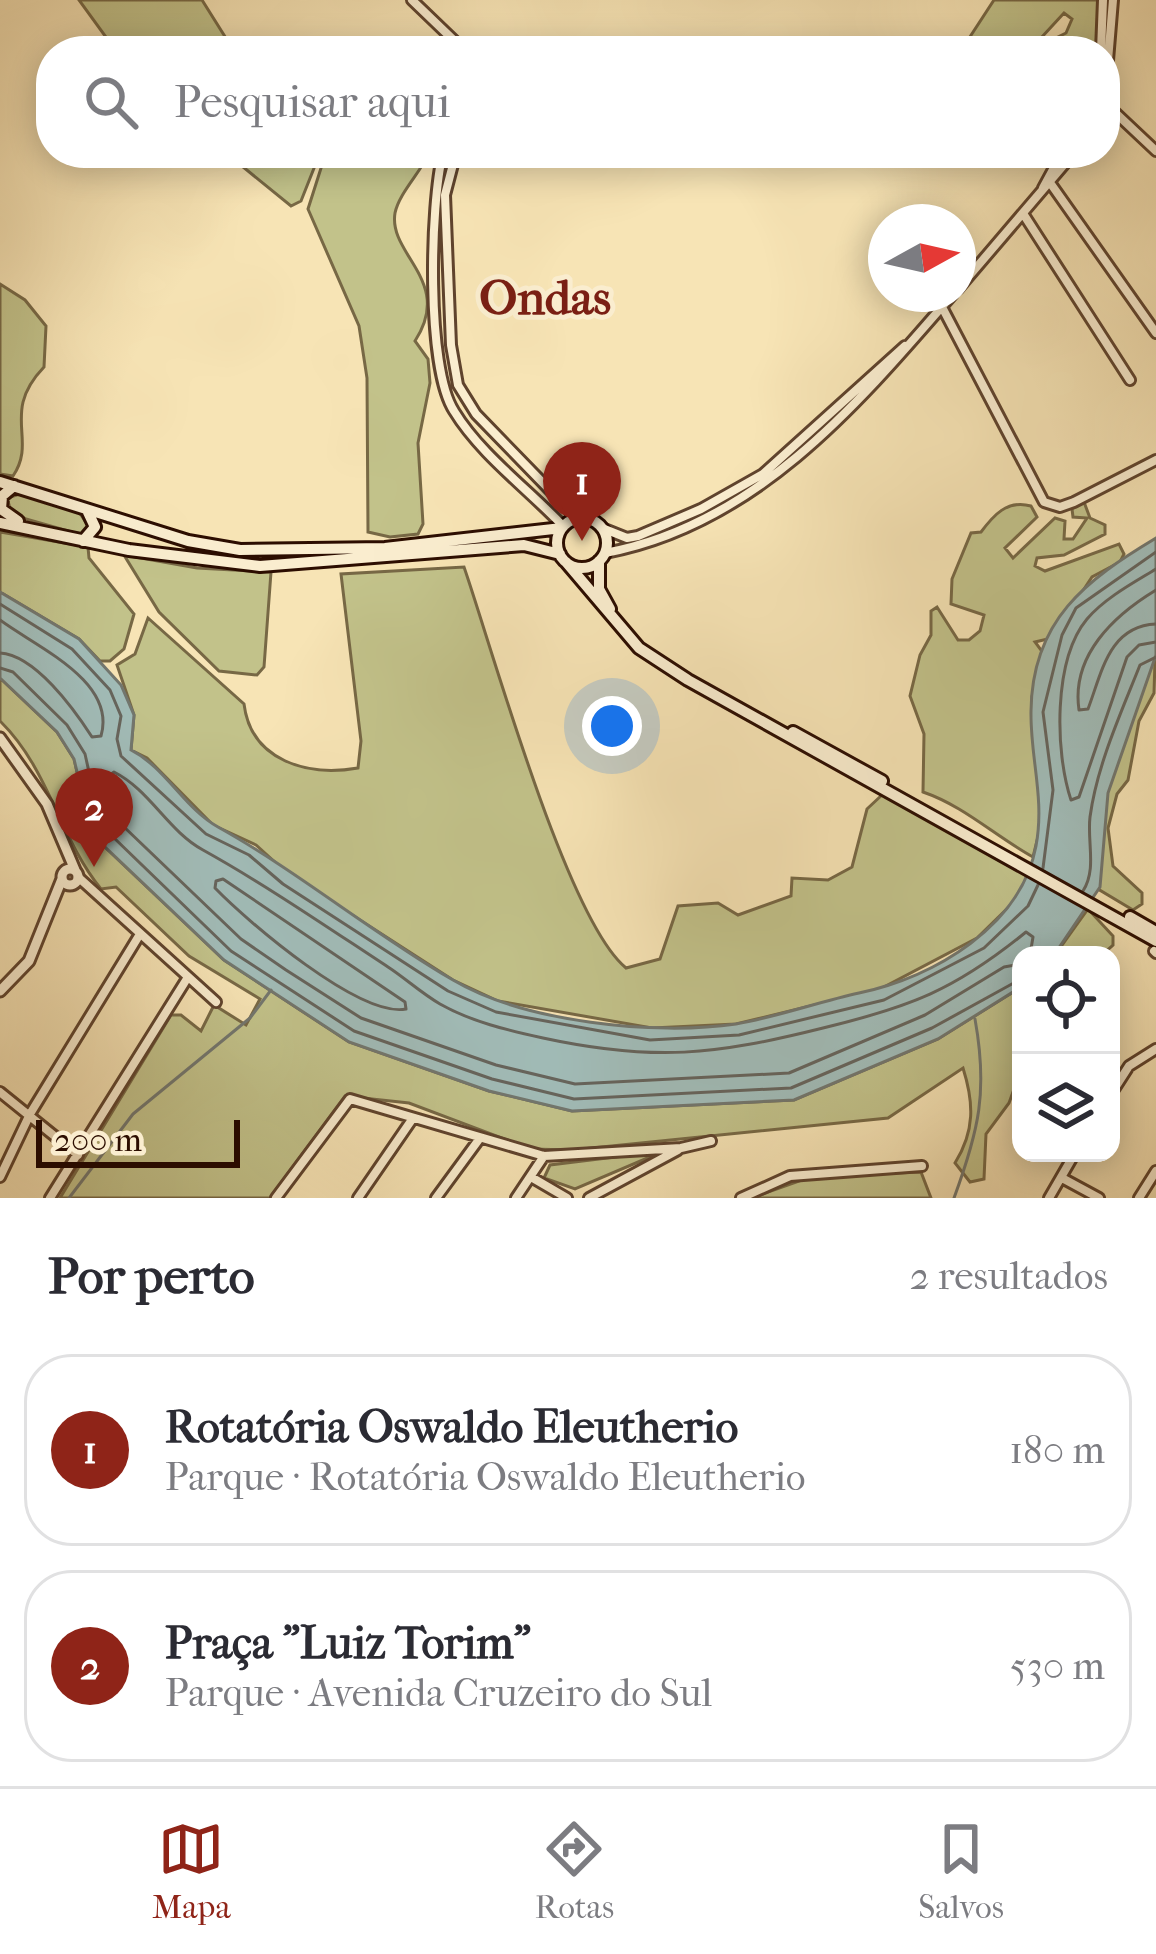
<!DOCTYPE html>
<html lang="pt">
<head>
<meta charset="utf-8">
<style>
	:root { --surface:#fff; --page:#f7f7f7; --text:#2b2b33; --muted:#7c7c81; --line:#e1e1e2; --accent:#8f2418 }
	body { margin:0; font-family:"IM FELL French Canon",serif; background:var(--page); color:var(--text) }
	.controls { position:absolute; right:36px; bottom:36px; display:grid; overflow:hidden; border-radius:24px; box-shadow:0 6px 30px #0003 }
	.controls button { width:108px; height:108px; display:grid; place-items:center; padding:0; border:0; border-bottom:3px solid var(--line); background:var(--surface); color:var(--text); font:60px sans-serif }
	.compass { position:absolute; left:868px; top:204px; width:108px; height:108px; border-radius:50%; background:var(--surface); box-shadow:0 6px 30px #0003; rotate:82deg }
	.scale { position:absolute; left:36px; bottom:30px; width:204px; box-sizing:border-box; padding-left:12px; border:6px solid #2c0d00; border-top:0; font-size:33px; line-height:42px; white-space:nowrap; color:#2c0d00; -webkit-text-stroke:9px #faedcf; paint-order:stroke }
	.you { position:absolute; left:612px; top:726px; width:42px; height:42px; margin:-30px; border:9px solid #fff; border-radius:50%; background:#1a73e8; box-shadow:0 0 0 18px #1a73e833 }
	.badge { display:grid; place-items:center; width:78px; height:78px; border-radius:50%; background:var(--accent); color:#fff; font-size:39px; font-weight:700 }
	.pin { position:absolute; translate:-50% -99px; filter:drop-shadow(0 3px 6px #0008) }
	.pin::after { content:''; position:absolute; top:63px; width:42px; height:36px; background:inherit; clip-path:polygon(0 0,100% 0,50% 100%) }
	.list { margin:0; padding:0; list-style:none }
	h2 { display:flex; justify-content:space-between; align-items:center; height:156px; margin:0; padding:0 48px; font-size:51px }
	h2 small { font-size:39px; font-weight:400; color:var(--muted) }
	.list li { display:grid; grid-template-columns:78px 1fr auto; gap:36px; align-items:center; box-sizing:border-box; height:192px; margin:0 24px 24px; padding:0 24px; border:3px solid var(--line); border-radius:48px }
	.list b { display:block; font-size:45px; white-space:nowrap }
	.list p { margin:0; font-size:39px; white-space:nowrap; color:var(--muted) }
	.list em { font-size:39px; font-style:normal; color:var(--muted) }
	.icon { flex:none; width:66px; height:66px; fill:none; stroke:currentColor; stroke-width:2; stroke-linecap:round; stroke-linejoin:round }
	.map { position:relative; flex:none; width:1156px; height:1198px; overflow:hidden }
	.search { position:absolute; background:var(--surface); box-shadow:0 6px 30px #0003; left:36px; right:36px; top:36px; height:132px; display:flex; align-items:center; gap:30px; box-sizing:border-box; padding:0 42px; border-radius:48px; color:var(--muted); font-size:45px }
	.sheet { height:588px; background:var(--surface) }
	nav { display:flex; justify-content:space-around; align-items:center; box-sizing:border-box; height:168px; border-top:3px solid var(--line); background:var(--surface); font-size:33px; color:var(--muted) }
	nav a { display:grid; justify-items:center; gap:6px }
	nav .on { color:var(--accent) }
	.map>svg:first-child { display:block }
	.green { fill:#c2c28a; stroke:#776845; stroke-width:3 }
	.water { fill:#a1bcb8; stroke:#72766e; stroke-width:3 }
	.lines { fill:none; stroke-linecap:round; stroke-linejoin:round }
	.shore { stroke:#66645c; stroke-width:3 }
	.stream { stroke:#72766e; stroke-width:3 }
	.minor-casing { stroke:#5f432d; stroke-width:14 }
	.tertiary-casing { stroke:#5f432d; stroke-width:15 }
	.secondary-casing { stroke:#2c0d00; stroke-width:16 }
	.minor { stroke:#faedcf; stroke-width:8 }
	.tertiary { stroke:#faedcf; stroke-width:9 }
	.secondary { stroke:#faedcf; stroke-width:10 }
	.labels { text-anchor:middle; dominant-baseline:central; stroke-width:10; stroke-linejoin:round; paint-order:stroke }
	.district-label { font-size:48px; font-weight:bold; fill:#7a1f14; stroke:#faedcf }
</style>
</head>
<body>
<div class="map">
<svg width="1156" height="1198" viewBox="0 0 1156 1198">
	<rect width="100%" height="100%" fill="#f7e4b5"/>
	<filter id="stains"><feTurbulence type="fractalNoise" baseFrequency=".00167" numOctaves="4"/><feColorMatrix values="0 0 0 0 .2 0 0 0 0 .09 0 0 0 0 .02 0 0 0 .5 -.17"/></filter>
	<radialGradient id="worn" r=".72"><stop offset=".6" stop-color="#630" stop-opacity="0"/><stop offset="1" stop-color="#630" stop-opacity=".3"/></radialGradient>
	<path class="green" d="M79,0h123l32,51h-118z
		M994,0h105v51h-51v-9l18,-9 6,-14 -8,-6 -35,38h-62l-3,-5z
		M226,153h94l-19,48 -10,5z
		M364,153h65c-8,19 -30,40 -34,60 -7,42 59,68 20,128l13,18 2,24 -12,60 5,81 -5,10 -28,3 -22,-5 -1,-154 -8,-52 -51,-117 14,-44z
		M0,284l25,16 21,26 -2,41c-44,46 -6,72 -31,109l-13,-2z
		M23,493l56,19 10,15 -7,8 -70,-20 -5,-17z
		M1084,502l6,16 15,7v9l-41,21 -27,3 -2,8 10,5 74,-27 5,10 -4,8 -28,15 -40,61 -17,4 9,12 -12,43 2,42 8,19v62l-9,37c-38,-21 -69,-51 -110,-65l1,-58 -14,-38 10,-41 11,-20v-24l6,-4 21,33h11l11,-9 4,-16 -33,-11 1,-25 19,-46 10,-1c12,-16 26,-33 50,-26l6,11 -32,31 8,10 42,-40 10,3 -1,18h9l14,-21 -14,-1 -1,-8z
		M0,532l88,15 1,11 45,56 -10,35 -14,12h-10l-21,-22 -79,-47z
		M124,555l73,13 74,4 -7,95 -7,8 -38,-4 -60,-59z
		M464,567c29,84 103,353 162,401l34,-9 18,-53 40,-3 20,12 53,-19 1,-18 36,2 24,-13 15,-58 16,-15 146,82 -10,21 -42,41 -97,51 -144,35 -84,4 -154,-27 -45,-21 -166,-107 -31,-28 -43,-20 -66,-67 -16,-8 3,-35 -17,-50 18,-11 13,-36 96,86c7,57 64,73 114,64l3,-27 -20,-167z
		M1156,629l-2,64 -15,28 -11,59 -11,14 -9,34 5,38 29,27v11l-9,6 -35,-21 -8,-81z
		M0,678l57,54 17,27 10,43 20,44 120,114 125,82 140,49 83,20 222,-11 144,-61 83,-52v83l-12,33 -23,31 -2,45 -14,3 -15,-19c20,-32 19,-60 8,-95l-75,50 -316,32 -41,-1 -122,-46 -64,-7 -75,102h-210l111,-183h10l20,16 13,-26 32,20 14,-26 -71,-43 -73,-69 -15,2c-42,-51 -51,-119 -101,-168z
		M1088,909l25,27v9l-11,10h-47z
		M664,1151l-89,38 -31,-11 6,-13z
		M921,1172l10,26h-180l62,-22z"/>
	<path class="water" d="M1156,538v117l-48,138 -8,94 -46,68h-33v32l-83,52 -144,61 -222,11 -83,-20 -140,-49 -125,-82 -120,-114 -20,-44 -10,-43 -17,-27 -57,-54v-86l79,47 42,46 13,30 -3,35c35,18 53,58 87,77 81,45 154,106 235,153 71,42 202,56 283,44 41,-7 82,-22 123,-31 76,-16 162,-67 177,-147 9,-48 -6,-89 -5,-135 1,-91 55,-131 125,-173z"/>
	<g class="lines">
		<path class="shore" d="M1156,569c-23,14 -51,29 -69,50 -34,41 -32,133 -16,181l8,-3 48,-140 12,-12 17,-3
			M1156,590c-43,26 -85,66 -77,120l9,-1c14,-37 21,-83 68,-85
			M0,604l72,45 38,41 11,26 -4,23 4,17 85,78 43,21 34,29 165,107 48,21 154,28 89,-5 145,-35 100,-52 44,-42 10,-21
			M0,620c36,27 117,61 101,116l-9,1c-18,-28 -57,-82 -92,-84
			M0,668l13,4 54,53 18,29 10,45 17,37 119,115 123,80 138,48 82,20 217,-11 141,-60 89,-49
			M1043,868l10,-78 -10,-78 19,-77 14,-27 80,-56
			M223,879l182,123 1,7c-46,9 -158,-87 -191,-121l1,-7z
			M1083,891c14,-22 4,-49 7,-74 7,-52 31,-104 50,-152l16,-8
			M1021,964l-17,3 -79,48 -136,58 -214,11 -79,-19 -135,-47 -75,-48 -45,-31 -118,-113 -16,-49 7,-5c36,18 54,59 89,78 63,35 124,77 185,117 17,11 33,26 52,37 32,18 67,26 103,34 111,24 172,17 280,-10 87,-21 132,-38 203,-96l7,5 -3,18"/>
		<path class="stream" d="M69,1198l64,-84 117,-96 21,-28
			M954,1198c25,-68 34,-107 21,-179"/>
		<g class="minor-casing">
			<path id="minor" d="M412,0l53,51
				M1101,51l2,-51
				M1105,97l8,-97
				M1105,103l51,48
				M443,153c-13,51 -17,215 11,258 26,43 75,79 109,115
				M456,153l-11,42 6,150 7,40 18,29 101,104
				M1051,184l105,149
				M1043,188l19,-35
				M1024,215l106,165
				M958,289l116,-136
				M942,307l102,195 16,5 14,-5 82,-42
				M602,528l25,10 11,-2 63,-27 62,-35 142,-128
				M605,553c151,-28 253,-149 348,-259
				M78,877l138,125
				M1154,951l2,2
				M0,1092l78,63
				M1111,1094l18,-28 27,-17
				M0,1177l30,-63 110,-180
				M531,1177l36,21
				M1062,1178l37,20
				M50,1198l138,-221
				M276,1198l74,-99 194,57 137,-8 30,-7
				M358,1198l55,-80
				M436,1198l44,-60
				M516,1198l28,-42
				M589,1198l89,-48
				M741,1198l49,-22 132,-10
				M1049,1198l26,-45
				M1139,1198l17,-27"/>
		</g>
		<g class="tertiary-casing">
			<path id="tertiary" d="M0,738l47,66 28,66
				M62 877a8 8 0 1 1 16 0a8 8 0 1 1-16 0Z
				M0,991l29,-30 33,-82"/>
		</g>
		<g class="secondary-casing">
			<path id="secondary" d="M0,482l188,59 52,9 145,-2 177,-20
				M14,486l-12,10 -1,13 17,12
				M557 543a25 25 0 1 1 50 0a25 25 0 1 1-50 0Z
				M0,523l129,27 131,16 264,-21 36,9
				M83,541l12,-14 -8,-17
				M599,561v28l11,20
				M566,562l73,86 49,32 468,261
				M793,732l89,49
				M1130,917l26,15"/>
		</g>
		<use href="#minor" class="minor"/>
		<use href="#tertiary" class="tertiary"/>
		<use href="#secondary" class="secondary"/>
	</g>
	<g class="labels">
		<g class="district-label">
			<text x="545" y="298">Ondas</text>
		</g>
	</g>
	<rect width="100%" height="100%" filter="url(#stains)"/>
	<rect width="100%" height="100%" fill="url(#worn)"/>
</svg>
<div class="controls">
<button><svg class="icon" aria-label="locate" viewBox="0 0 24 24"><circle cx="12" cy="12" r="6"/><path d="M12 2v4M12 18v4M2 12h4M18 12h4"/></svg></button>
<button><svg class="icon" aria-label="layers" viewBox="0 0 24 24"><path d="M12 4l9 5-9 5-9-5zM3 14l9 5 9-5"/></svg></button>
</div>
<svg class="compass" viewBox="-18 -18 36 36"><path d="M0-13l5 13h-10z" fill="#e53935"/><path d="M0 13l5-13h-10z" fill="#7c7c81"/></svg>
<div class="scale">200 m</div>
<div class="you"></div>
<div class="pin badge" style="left:582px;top:541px">1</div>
<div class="pin badge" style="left:94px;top:867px">2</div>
<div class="search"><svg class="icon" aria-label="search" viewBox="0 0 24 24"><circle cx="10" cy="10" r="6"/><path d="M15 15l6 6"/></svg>Pesquisar aqui</div>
</div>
<section class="sheet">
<h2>Por perto<small>2 resultados</small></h2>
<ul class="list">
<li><span class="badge">1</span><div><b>Rotatória Oswaldo Eleutherio</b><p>Parque · Rotatória Oswaldo Eleutherio</p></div><em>180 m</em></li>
<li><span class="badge">2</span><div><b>Praça &quot;Luiz Torim&quot;</b><p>Parque · Avenida Cruzeiro do Sul</p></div><em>530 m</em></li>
</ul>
</section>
<nav>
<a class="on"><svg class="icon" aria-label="map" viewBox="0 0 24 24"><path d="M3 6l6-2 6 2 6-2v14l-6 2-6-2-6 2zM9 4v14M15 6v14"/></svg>Mapa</a>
<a><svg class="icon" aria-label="directions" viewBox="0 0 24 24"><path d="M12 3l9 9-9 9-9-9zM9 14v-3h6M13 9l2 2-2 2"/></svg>Rotas</a>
<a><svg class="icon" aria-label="saved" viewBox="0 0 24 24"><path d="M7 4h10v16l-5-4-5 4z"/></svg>Salvos</a>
</nav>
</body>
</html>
